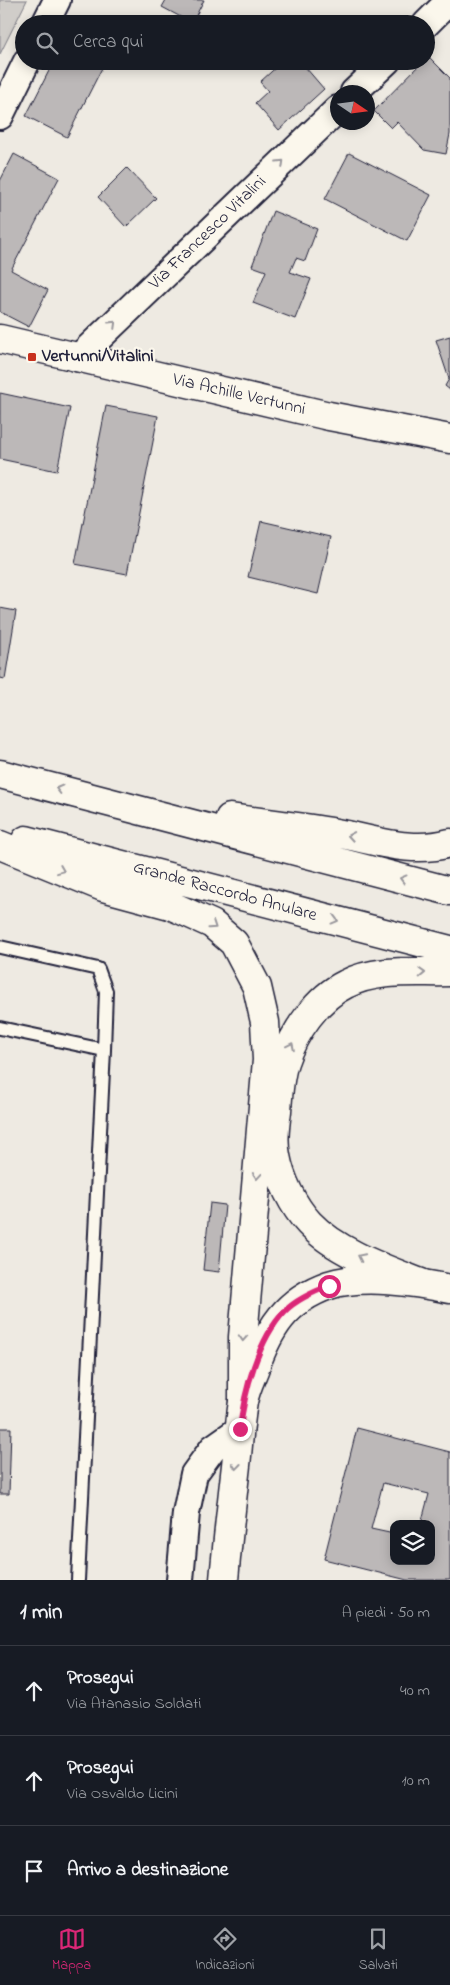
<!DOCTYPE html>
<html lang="it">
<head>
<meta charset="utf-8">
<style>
	:root { --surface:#171b24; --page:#20242c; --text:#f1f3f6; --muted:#9ea1a6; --line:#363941; --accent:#db2777 }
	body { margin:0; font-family:"Indie Flower",sans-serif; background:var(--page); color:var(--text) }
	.controls { position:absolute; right:15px; bottom:15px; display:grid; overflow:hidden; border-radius:10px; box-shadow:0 2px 12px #0003 }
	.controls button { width:45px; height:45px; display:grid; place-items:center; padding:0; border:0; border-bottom:1px solid var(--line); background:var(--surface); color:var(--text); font:25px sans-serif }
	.compass { position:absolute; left:330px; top:85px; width:45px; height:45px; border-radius:50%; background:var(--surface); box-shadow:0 2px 12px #0003; rotate:103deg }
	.stop { position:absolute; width:15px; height:15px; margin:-11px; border:4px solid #db2777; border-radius:50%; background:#fff }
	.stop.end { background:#db2777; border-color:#fff; box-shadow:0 1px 5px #0008 }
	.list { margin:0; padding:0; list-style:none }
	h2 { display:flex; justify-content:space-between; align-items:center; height:65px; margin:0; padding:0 20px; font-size:21px }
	h2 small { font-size:16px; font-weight:400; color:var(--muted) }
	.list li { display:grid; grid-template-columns:32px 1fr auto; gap:15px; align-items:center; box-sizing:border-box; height:90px; padding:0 20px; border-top:1px solid var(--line) }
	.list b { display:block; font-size:19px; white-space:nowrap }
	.list p { margin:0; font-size:16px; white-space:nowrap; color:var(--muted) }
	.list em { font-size:16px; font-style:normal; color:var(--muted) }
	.icon { flex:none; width:28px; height:28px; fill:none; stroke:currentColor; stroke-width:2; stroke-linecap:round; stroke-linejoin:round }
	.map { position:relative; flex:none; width:450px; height:1580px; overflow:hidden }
	.search { position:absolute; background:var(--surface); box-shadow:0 2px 12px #0003; left:15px; right:15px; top:15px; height:55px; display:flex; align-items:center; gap:12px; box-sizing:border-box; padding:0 18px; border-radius:28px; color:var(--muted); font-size:19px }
	.sheet { height:335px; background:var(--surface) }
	nav { display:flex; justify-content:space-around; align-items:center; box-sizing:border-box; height:70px; border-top:1px solid var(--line); background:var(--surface); font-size:14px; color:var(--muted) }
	nav a { display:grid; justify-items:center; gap:2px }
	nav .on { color:var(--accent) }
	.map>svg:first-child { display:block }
	.green { fill:#d0cdc9; stroke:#797882 }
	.building { fill:#bcb8b8; stroke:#22223b; fill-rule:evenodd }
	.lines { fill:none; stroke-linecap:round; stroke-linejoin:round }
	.service-casing { stroke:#22223b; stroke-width:16 }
	.minor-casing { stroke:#22223b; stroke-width:30 }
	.tertiary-casing { stroke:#22223b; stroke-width:31 }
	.motorway-casing { stroke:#22223b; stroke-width:31 }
	.service { stroke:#fbf7ec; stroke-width:12 }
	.minor { stroke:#fbf7ec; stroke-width:26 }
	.tertiary { stroke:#fbf7ec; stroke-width:28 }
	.motorway { stroke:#fbf7ec; stroke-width:28 }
	.oneway { stroke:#99979c }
	.route { stroke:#db2777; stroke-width:6 }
	.poi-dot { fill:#c8321e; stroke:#fbf7ec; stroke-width:2 }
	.labels { text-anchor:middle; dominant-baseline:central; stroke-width:4.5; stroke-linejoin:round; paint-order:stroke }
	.street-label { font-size:18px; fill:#22223b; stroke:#fbf7ec }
	.poi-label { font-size:18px; font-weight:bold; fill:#22223b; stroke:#fbf7ec; text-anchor:start }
</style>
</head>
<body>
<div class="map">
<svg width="450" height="1580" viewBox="0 0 450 1580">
	<rect width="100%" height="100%" fill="#eeeae2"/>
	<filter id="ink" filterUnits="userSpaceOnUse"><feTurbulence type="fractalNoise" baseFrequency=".02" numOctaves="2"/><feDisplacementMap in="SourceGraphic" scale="10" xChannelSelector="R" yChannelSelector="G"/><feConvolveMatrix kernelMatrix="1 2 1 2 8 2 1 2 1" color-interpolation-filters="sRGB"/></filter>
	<g filter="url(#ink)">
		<path class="green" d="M0,0h27l-27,54z"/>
		<path class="building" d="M166,0h38l-12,23 -30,-16z
			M428,56l22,22v56l-4,20 -22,-4 -27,-28 -6,6 -17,-17 49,-50h3z
			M54,61h39l10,5 -36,71 -41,-21z
			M283,61h17l24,28 -45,41 -24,-27 13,-12 -8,-9z
			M349,153l82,42 -24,46 -82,-42z
			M14,154l45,24 -48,92 37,20 -19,37 -29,-15v-131z
			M127,168l29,30 -30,29 -28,-30z
			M273,211l44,18 -12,32 -9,-3 -6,14 21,7 -16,40 -42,-16 13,-32 -14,-5z
			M450,336v54l-5,-4 4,-7 -13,-39z
			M0,393l70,15 -13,63 -57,-12z
			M106,406l52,10 -31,158 -52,-10z
			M261,521l70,16 -13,57 -70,-17z
			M0,608l16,3 -11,68 -5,-1z
			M210,1203l15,2 -6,67 -16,-2z
			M0,1428h11l-2,66h-9z
			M357,1428l93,24v128h-43l-83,-21zM383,1483l46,11 -8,30h10v37h-37v-27l-23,-5z"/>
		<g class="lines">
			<g class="service-casing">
				<path id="service" d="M0,947l98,22 8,22 -2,59
					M0,1028l104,22 -26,530"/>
			</g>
			<g class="minor-casing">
				<path id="minor" d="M45,24l12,-24
					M426,24l24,-24
					M354,92l33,-31
					M0,116l27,-55
					M78,358l260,-249
					M180,1580l6,-67 8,-39 19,-26 27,-19"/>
			</g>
			<g class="tertiary-casing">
				<path id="tertiary" d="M0,339l329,77 121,23
					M224,1580c3,-35 7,-71 11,-106 3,-24 4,-48 8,-72 2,-11 7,-22 11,-32 15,-42 32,-70 75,-85 33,-11 87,-3 121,4"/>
			</g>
			<g class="motorway-casing">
				<path id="motorway" d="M0,774l450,117
					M230,818c35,5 71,9 106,15 40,7 74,21 114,10
					M26,840l424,110
					M0,845l103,42 67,18 42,19 22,19 23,44 8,35 2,38 -24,277v63
					M421,1283c-36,-14 -85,-31 -112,-60 -16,-17 -29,-44 -33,-67 -3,-15 -1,-30 1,-45 1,-16 2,-33 7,-49 10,-30 33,-64 62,-78 31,-16 70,-11 104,-12"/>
			</g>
			<use href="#service" class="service"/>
			<use href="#minor" class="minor"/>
			<use href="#tertiary" class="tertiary"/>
			<use href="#motorway" class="motorway"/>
		</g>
		<defs><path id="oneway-chevron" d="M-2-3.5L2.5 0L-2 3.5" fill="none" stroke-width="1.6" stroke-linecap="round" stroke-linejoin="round" transform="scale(1.25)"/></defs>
		<g class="oneway">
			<use href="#oneway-chevron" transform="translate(281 163) rotate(-44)"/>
			<use href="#oneway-chevron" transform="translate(113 324) rotate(-44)"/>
			<use href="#oneway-chevron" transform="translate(59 789) rotate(-166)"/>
			<use href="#oneway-chevron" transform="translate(351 836) rotate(-170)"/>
			<use href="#oneway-chevron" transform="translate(61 870) rotate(22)"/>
			<use href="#oneway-chevron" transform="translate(403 879) rotate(-165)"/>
			<use href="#oneway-chevron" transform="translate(335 920) rotate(15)"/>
			<use href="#oneway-chevron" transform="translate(213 926) rotate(34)"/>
			<use href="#oneway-chevron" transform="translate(422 973) rotate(-2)"/>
			<use href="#oneway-chevron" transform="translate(291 1046) rotate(-64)"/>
			<use href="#oneway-chevron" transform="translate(257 1176) rotate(95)"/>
			<use href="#oneway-chevron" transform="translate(361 1257) rotate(-154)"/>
			<use href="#oneway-chevron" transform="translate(243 1338) rotate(93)"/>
			<use href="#oneway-chevron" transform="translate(236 1466) rotate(96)"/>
		</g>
	</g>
	<g class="lines" filter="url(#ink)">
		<path class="route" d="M240,1429c4,-37 18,-90 45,-118 12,-12 28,-19 44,-25"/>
	</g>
	<rect class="poi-dot" x="27" y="352" width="10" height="10" rx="2.5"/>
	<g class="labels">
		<g class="street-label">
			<text transform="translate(208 233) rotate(-44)">Via Francesco Vitalini</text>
			<text transform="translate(239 395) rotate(13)">Via Achille Vertunni</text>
			<text transform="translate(225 892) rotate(15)">Grande Raccordo Anulare</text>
		</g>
		<g class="poi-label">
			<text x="42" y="357">Vertunni/Vitalini</text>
		</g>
	</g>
</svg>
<div class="controls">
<button><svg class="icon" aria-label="layers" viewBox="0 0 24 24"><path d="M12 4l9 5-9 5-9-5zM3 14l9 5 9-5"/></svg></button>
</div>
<svg class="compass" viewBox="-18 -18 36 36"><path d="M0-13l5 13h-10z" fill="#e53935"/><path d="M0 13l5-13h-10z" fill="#9ea1a6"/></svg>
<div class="stop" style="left:329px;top:1286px"></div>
<div class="stop end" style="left:240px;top:1429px"></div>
<div class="search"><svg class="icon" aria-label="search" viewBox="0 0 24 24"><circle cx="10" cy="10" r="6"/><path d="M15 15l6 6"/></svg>Cerca qui</div>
</div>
<section class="sheet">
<h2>1 min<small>A piedi · 50 m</small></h2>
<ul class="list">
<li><svg class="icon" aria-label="ahead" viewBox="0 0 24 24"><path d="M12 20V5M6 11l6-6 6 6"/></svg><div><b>Prosegui</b><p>Via Atanasio Soldati</p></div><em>40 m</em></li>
<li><svg class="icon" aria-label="ahead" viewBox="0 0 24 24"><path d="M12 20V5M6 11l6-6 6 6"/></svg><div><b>Prosegui</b><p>Via Osvaldo Licini</p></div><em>10 m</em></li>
<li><svg class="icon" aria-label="arrive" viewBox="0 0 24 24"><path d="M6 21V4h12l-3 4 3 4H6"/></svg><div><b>Arrivo a destinazione</b></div></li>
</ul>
</section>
<nav>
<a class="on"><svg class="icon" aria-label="map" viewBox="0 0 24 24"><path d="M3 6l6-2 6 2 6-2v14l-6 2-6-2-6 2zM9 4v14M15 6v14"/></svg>Mappa</a>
<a><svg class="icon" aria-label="directions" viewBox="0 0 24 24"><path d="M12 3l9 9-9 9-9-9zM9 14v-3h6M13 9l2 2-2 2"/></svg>Indicazioni</a>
<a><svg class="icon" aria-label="saved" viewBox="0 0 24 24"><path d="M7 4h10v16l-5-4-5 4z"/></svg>Salvati</a>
</nav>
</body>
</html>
